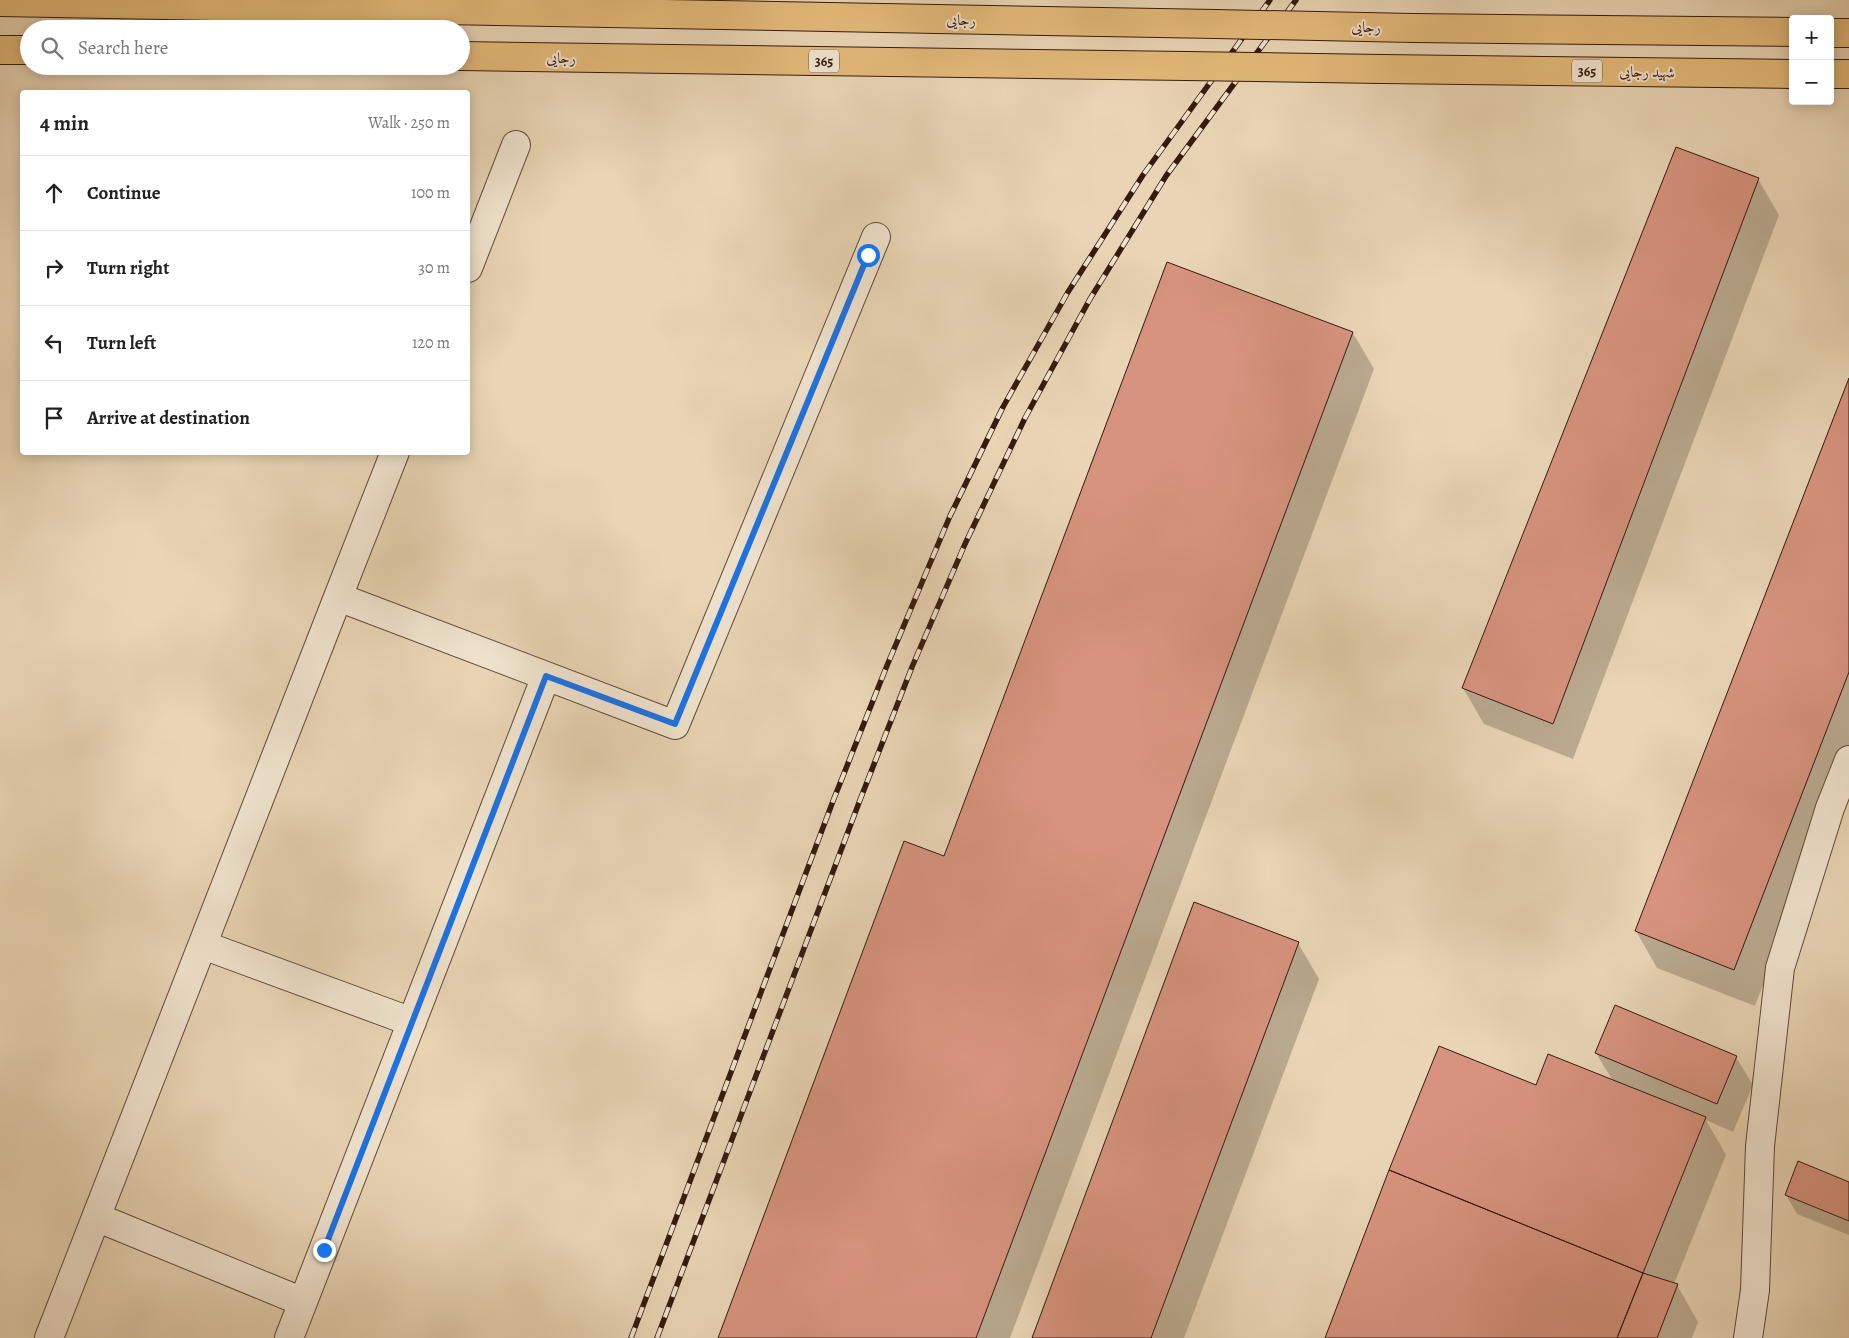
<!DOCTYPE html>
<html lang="en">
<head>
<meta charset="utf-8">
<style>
	:root { --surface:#fff; --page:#f2f2f2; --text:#222; --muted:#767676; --line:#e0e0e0 }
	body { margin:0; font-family:Alegreya,Amiri,serif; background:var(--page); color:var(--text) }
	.controls { position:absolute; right:15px; top:15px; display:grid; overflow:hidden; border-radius:5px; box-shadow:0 2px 12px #0003 }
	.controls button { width:45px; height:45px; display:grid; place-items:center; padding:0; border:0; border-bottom:1px solid var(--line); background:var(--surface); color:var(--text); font:25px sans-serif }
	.stop { position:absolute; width:15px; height:15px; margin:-11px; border:4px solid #1a73e8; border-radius:50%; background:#fff }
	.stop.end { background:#1a73e8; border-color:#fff; box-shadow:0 1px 5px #0008 }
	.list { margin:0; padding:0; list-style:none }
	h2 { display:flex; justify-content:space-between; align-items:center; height:65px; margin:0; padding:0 20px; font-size:21px }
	h2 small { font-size:16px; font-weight:400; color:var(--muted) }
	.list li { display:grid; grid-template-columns:32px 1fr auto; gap:15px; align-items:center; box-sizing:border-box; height:75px; padding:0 20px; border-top:1px solid var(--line) }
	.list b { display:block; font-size:19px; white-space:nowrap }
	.list em { font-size:16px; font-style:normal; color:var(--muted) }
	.icon { flex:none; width:28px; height:28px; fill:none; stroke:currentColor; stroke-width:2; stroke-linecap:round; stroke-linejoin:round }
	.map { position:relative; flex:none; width:1849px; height:1338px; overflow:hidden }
	.search { position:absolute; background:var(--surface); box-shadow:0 2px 12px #0003; left:20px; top:20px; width:450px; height:55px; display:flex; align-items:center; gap:12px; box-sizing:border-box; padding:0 18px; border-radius:28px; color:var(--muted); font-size:19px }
	.panel { position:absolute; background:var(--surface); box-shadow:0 2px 12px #0003; left:20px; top:90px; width:450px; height:365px; border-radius:5px }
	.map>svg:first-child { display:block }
	.shadow { fill:#0003 }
	.building { fill:#d7937f; stroke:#341a0f }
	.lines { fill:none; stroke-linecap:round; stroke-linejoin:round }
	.minor-casing { stroke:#614938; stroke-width:30 }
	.major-casing { stroke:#341a0f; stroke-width:30 }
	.minor { stroke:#f1e4cf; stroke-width:28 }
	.major { stroke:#e4ba7a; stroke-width:28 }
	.rail-casing { stroke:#341a0f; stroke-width:5.5 }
	.rail { stroke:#f1e4cf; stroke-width:4; stroke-dasharray:11; stroke-linecap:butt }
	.major-bridge-casing { stroke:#341a0f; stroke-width:30; stroke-linecap:butt }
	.major-bridge { stroke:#e4ba7a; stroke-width:28 }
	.route { stroke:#1a73e8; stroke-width:6 }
	.labels { text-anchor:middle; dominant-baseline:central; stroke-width:4; stroke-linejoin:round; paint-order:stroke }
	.shield { fill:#f1e4cf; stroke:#6d5749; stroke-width:1 }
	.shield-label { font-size:14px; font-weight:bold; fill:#341a0f }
	.street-label { font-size:15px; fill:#341a0f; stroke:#f1e4cf }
</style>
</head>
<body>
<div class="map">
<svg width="1849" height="1338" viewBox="0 0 1849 1338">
	<rect width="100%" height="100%" fill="#e9d5b5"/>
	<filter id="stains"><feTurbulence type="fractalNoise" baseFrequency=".004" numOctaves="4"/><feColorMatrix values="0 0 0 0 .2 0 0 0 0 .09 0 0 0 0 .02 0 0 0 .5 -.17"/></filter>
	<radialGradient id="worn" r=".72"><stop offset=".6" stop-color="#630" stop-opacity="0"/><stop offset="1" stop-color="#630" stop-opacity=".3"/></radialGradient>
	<path class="shadow" d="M1758,179l21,36 -206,544 -89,-35 -21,-36z
		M1353,333l21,36 -364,969h-291l226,-480z
		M1849,381v381l-94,244 -98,-38 -21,-37z
		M1298,943l21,36 -135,359h-151z
		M1596,1053l140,4 17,28 -20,47 -27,-12 20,35 -52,129 3,1 21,37 -6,16h-365l210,-251 76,-6z
		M1849,1184v51l-52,-21 -11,-19z"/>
	<path class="building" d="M1676,147l83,31 -206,546 -91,-36z
		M1167,262l186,70 -377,1006h-258l186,-497 40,15z
		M1849,378v294l-115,298 -99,-39z
		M1194,902l105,40 -148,396h-119z
		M1615,1005l122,51 -20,48 -122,-51z
		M1439,1046l97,39 12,-31 158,63 -63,156 -254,-103z
		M1798,1161l51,21v39l-64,-26z
		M1389,1170l254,103 -26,65h-292z
		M1643,1273l35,11 -21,54h-40z"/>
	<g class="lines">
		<g class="minor-casing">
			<path id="minor" d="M468,268l48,-123
				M338,597l57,-145
				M203,945l209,77
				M96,1217l207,85
				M49,1338l289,-741 337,128 201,-488
				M289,1338l257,-662
				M1748,1338l7,-48 5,-144 20,-178 50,-160 19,-48"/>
		</g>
		<g class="major-casing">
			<path id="major" d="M0,2l1216,22
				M1413,28l380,4
				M1830,33h19
				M0,50h29
				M461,56l726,10
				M1382,69l411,5
				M1830,74h19"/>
		</g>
		<use href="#minor" class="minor"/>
		<use href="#major" class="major"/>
		<g class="rail-casing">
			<path id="rail" d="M631,1338l202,-537 53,-133 64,-152 53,-109 65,-115 75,-117 127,-175
				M657,1338l203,-538 52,-133 53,-123 60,-126 65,-119 76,-123 130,-176"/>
		</g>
		<use href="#rail" class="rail"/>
		<g class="major-bridge-casing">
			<path id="major-bridge" d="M1216,24l197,4
				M1187,66l195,3"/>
		</g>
		<use href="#major-bridge" class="major-bridge"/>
	</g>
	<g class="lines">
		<path class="route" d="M324,1250l222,-574 129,48 193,-469"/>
	</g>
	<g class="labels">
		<g class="shield">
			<rect x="809" y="49.5" width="30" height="23" rx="4"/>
			<rect x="1572" y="59.5" width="30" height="23" rx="4"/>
		</g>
		<g class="shield-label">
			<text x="824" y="61">365</text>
			<text x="1587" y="71">365</text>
		</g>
		<g class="street-label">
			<text transform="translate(961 20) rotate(1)">رجایی</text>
			<text transform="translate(1366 27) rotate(1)">رجایی</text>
			<text transform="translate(561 58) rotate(1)">رجایی</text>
			<text transform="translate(1647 72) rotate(1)">شهید رجایی</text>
		</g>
	</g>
	<rect width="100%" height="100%" filter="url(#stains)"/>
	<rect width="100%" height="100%" fill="url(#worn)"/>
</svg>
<div class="controls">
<button>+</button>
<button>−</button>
</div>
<div class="stop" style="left:868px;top:255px"></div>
<div class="stop end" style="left:324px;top:1250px"></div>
<div class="search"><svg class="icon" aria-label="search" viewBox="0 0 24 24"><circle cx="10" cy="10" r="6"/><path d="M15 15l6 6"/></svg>Search here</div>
<section class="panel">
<h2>4 min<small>Walk · 250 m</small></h2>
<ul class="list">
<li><svg class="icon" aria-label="ahead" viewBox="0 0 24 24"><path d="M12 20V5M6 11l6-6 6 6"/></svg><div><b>Continue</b></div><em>100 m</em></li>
<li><svg class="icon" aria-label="right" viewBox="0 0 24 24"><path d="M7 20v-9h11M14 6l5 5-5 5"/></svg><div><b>Turn right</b></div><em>30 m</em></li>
<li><svg class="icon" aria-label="left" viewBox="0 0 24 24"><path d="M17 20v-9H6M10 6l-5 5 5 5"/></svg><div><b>Turn left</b></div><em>120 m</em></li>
<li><svg class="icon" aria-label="arrive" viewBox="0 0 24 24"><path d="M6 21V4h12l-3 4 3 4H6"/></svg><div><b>Arrive at destination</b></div></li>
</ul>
</section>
</div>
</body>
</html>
